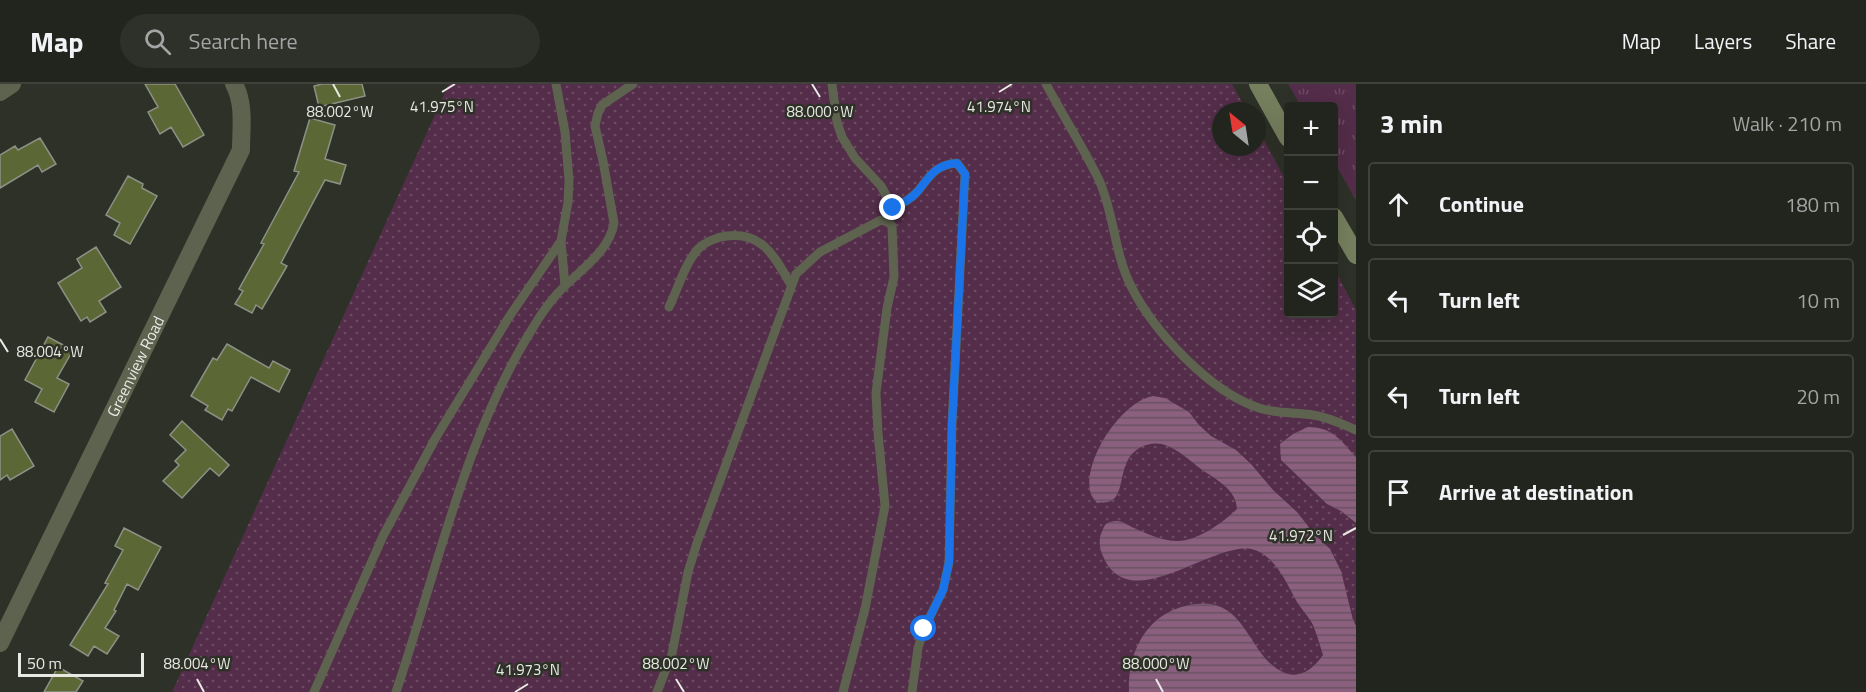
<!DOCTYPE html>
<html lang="en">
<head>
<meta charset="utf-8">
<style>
	:root { --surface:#22251d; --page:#2e312a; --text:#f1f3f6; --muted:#a2a5a4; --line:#3f423b }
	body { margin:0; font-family:"Titillium Web",sans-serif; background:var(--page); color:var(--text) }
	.controls { position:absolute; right:18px; top:18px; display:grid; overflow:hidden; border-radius:6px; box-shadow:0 6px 24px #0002 }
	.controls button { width:54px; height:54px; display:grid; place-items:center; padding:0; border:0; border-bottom:2px solid var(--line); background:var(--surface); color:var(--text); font:30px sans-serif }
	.compass { position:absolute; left:1212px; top:18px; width:54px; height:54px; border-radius:50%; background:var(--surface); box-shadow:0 6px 24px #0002; rotate:330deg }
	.scale { position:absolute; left:18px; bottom:15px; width:126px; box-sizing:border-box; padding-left:6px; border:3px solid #e8e9e3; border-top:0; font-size:16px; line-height:21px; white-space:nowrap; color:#e8e9e3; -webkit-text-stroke:4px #2e3127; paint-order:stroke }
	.stop { position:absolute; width:18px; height:18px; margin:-14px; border:4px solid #1a73e8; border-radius:50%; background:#fff }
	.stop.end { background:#1a73e8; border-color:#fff; box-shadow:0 2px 6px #0008 }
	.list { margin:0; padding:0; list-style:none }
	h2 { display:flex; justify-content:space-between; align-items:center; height:78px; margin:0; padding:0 24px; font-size:26px }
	h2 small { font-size:20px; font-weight:400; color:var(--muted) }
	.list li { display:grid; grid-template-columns:39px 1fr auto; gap:18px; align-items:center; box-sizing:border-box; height:84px; margin:0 12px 12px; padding:0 12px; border:2px solid var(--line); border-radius:6px }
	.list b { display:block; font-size:22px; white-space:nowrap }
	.list em { font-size:20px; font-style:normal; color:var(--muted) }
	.icon { flex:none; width:33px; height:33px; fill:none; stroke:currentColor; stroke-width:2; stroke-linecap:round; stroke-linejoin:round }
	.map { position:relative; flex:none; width:1356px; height:608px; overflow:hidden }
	header { display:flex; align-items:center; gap:36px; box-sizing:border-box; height:84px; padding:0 30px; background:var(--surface); border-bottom:2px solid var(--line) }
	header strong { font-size:28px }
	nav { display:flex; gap:33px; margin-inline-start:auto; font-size:21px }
	.search { width:420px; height:54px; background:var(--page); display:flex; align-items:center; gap:15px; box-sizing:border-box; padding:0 21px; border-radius:33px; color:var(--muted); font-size:22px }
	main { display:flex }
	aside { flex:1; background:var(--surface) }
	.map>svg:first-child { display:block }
	.grass { fill:url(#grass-dots) }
	.park { fill:url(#park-tufts) }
	.water { fill:url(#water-rules) }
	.building { fill:#5c6736; stroke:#8d9085; stroke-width:1.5 }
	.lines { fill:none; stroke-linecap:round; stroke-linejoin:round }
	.lane { stroke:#5d634e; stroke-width:9 }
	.street { stroke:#5d634e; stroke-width:18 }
	.secondary { stroke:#767f5e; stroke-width:18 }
	.route { stroke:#1a73e8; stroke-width:8 }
	.ticks { fill:none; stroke:#e8e9e3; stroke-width:2 }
	.labels { text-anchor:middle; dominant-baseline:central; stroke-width:5; stroke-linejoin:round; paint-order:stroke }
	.street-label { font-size:16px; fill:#e8e9e3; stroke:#2e3127 }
	.ticks-label { font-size:15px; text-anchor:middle; fill:#e8e9e3; stroke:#2e3127; stroke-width:5; stroke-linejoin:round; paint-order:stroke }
</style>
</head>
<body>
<header>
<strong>Map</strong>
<div class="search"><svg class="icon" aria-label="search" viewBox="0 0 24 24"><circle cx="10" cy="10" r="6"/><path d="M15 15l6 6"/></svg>Search here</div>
<nav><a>Map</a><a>Layers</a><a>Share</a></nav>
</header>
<main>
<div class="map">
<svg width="1356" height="608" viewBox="0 0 1356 608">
	<defs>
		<pattern id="grass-dots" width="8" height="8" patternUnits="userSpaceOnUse" patternTransform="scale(1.5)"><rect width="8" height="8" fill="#532d49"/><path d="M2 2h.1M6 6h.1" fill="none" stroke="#6c4b63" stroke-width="1.8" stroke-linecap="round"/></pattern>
		<pattern id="park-tufts" width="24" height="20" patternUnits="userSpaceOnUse" patternTransform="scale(1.5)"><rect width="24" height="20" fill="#532d49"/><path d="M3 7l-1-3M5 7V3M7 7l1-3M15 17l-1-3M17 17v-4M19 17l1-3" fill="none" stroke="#6c4b63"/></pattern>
		<pattern id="water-rules" width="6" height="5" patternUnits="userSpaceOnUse" patternTransform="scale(1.5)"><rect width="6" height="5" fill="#8b5f7e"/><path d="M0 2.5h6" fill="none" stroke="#685261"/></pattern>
	</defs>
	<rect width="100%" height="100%" fill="#2e3127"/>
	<path class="grass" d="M449,0h783l15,27h-26v36h36v-20l31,58v129h46v-46l22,42v382h-1184z"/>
	<path class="park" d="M1288,0h68v116l-22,-38v-56h-33z"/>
	<path class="water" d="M1153,312l12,2 24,14 10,13 12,11 25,14 15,14 22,26 24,22 18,23 15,14 11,22 12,49 3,6v66h-227c-1,-27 7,-55 29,-73 12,-9 23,-13 38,-15 51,-7 52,54 89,69 16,6 29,-5 38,-18 -3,-9 -6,-21 -10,-30 -4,-8 -11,-15 -16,-23 -10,-18 -23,-49 -46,-53 -42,-7 -126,73 -150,2 -2,-8 -2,-14 2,-22 2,-6 7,-8 14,-8 6,0 12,5 17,7 13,6 29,13 43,13 21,0 45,-18 60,-32 -1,-17 -14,-25 -27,-34 -15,-9 -26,-22 -42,-29 -10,-4 -18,-3 -27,1 -25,13 -14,45 -30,54 -4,2 -10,1 -14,2 -3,-4 -6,-7 -7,-12 -6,-32 31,-89 63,-95z
		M1308,343c26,1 31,12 48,30v66l-15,-12 -14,-7 -46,-44 -1,-16 13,-10z"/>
	<path class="building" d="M145,0h30l29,51 -21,12 -12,-20 -11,7 -12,-22 10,-5z
		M322,0h40l3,12 -46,11 -5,-21z
		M310,34l25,7 -10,34 21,6 -6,19 -15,-4 -44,83 6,3 -25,43 -6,-4 -4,8 -17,-9 8,-13 -4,-2 25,-45 -3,-1 38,-71 -5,-1z
		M40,54l16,26 -14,8 -4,-7 -38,23v-33l15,-9 3,4z
		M128,92l15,8 -1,4 15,8 -27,48 -16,-9 6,-12 -14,-8z
		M96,163l25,40 -22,14 7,11 -16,10 -3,-5 -6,4 -23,-38 24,-15 -5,-9z
		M48,253l25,13 -16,28 12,6 -15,28 -19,-10 7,-13 -17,-9z
		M227,260l42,24 4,-7 17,9 -11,22 -28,-15 -19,34 -4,-2 -6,11 -17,-10 3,-4 -17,-10 22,-38 4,2z
		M182,337l47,44 -10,11 -9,-8 -28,30 -19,-17 16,-16 -4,-4 11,-11 -16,-15z
		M12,345l22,37 -24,14 -3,-5 -7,5v-44z
		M124,444l37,19 -23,43 -11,-6 -13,26 2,1 -11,17 14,8 -12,18 -13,-8 -6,10 -18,-11 38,-61 -3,-1 18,-33 -8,-4z
		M58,583l25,14 -7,11h-32z"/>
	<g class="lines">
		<path class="lane" d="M832,0l5,38 5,15 13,21 26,28 12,22c9,-4 18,-9 25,-17 12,-15 17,-26 39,-28l8,11 -13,250 -3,138 -6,28 -19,39 -6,19 -6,44
			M1046,0c17,32 37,63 53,96 15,33 15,71 31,104 22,46 80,108 129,124 17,6 37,4 54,7 15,2 29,9 43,15
			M561,157l4,45
			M669,223c9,-18 15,-42 29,-58 7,-7 19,-12 29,-13 37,-4 48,22 64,49
			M314,608l69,-156 52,-97 74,-122 52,-76 7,-39 1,-22 -4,-48 -9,-48
			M396,608c41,-121 69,-257 138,-366 7,-12 15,-23 24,-33 20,-22 51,-40 56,-70l-11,-62 -8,-35 3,-13 4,-8 31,-21
			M657,608l15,-38 16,-82 9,-29 99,-269 24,-22 61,-32 7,2 4,4 2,51 -7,31 -11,85 2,40 7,73 -20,103 -22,83"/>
		<g class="street">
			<path d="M0,8l12,-8"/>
			<path id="s1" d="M0,559l241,-493c0,-22 4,-46 -7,-66"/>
		</g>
		<path class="secondary" d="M1258,0l30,54
			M1334,133l22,38"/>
	</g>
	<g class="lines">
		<path class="route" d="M893,124c9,-4 18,-9 25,-17 12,-15 17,-26 39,-28l8,11 -13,250 -3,138 -6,28 -19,39"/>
	</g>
	<path class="ticks" d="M333,0l7,13M812,0l8,13M442,8l13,-8M999,8l13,-8M0,255l8,13M1343,451l13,-7M197,595l7,13M676,595l8,13M1156,595l7,13M515,608l13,-8"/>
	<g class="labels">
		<g class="street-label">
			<text stroke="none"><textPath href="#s1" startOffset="308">Greenview Road</textPath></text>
		</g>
	</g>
	<g class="ticks-label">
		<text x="442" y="28">41.975°N</text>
		<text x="999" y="28">41.974°N</text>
		<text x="340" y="33">88.002°W</text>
		<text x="820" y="33">88.000°W</text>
		<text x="50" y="273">88.004°W</text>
		<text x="1301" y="457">41.972°N</text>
		<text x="197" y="585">88.004°W</text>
		<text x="676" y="585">88.002°W</text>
		<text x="1156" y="585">88.000°W</text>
		<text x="528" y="591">41.973°N</text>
	</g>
</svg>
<div class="controls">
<button>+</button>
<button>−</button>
<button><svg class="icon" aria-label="locate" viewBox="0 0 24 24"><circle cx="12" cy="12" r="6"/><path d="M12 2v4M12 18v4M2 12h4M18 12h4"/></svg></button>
<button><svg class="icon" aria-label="layers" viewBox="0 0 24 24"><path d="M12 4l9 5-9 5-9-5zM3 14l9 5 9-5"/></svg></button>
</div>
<svg class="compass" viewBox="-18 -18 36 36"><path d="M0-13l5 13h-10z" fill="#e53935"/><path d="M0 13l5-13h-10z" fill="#a2a5a4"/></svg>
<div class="scale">50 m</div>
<div class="stop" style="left:924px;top:545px"></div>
<div class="stop end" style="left:893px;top:124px"></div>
</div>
<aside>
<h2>3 min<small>Walk · 210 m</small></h2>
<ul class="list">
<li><svg class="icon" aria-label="ahead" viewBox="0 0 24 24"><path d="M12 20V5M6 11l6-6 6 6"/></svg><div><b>Continue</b></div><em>180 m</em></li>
<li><svg class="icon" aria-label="left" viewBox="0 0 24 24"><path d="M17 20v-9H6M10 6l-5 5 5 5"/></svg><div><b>Turn left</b></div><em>10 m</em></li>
<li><svg class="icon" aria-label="left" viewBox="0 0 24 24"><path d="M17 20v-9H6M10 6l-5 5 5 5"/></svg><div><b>Turn left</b></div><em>20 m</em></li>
<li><svg class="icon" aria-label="arrive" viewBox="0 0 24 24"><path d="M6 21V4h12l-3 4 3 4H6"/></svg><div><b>Arrive at destination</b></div></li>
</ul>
</aside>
</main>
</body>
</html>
